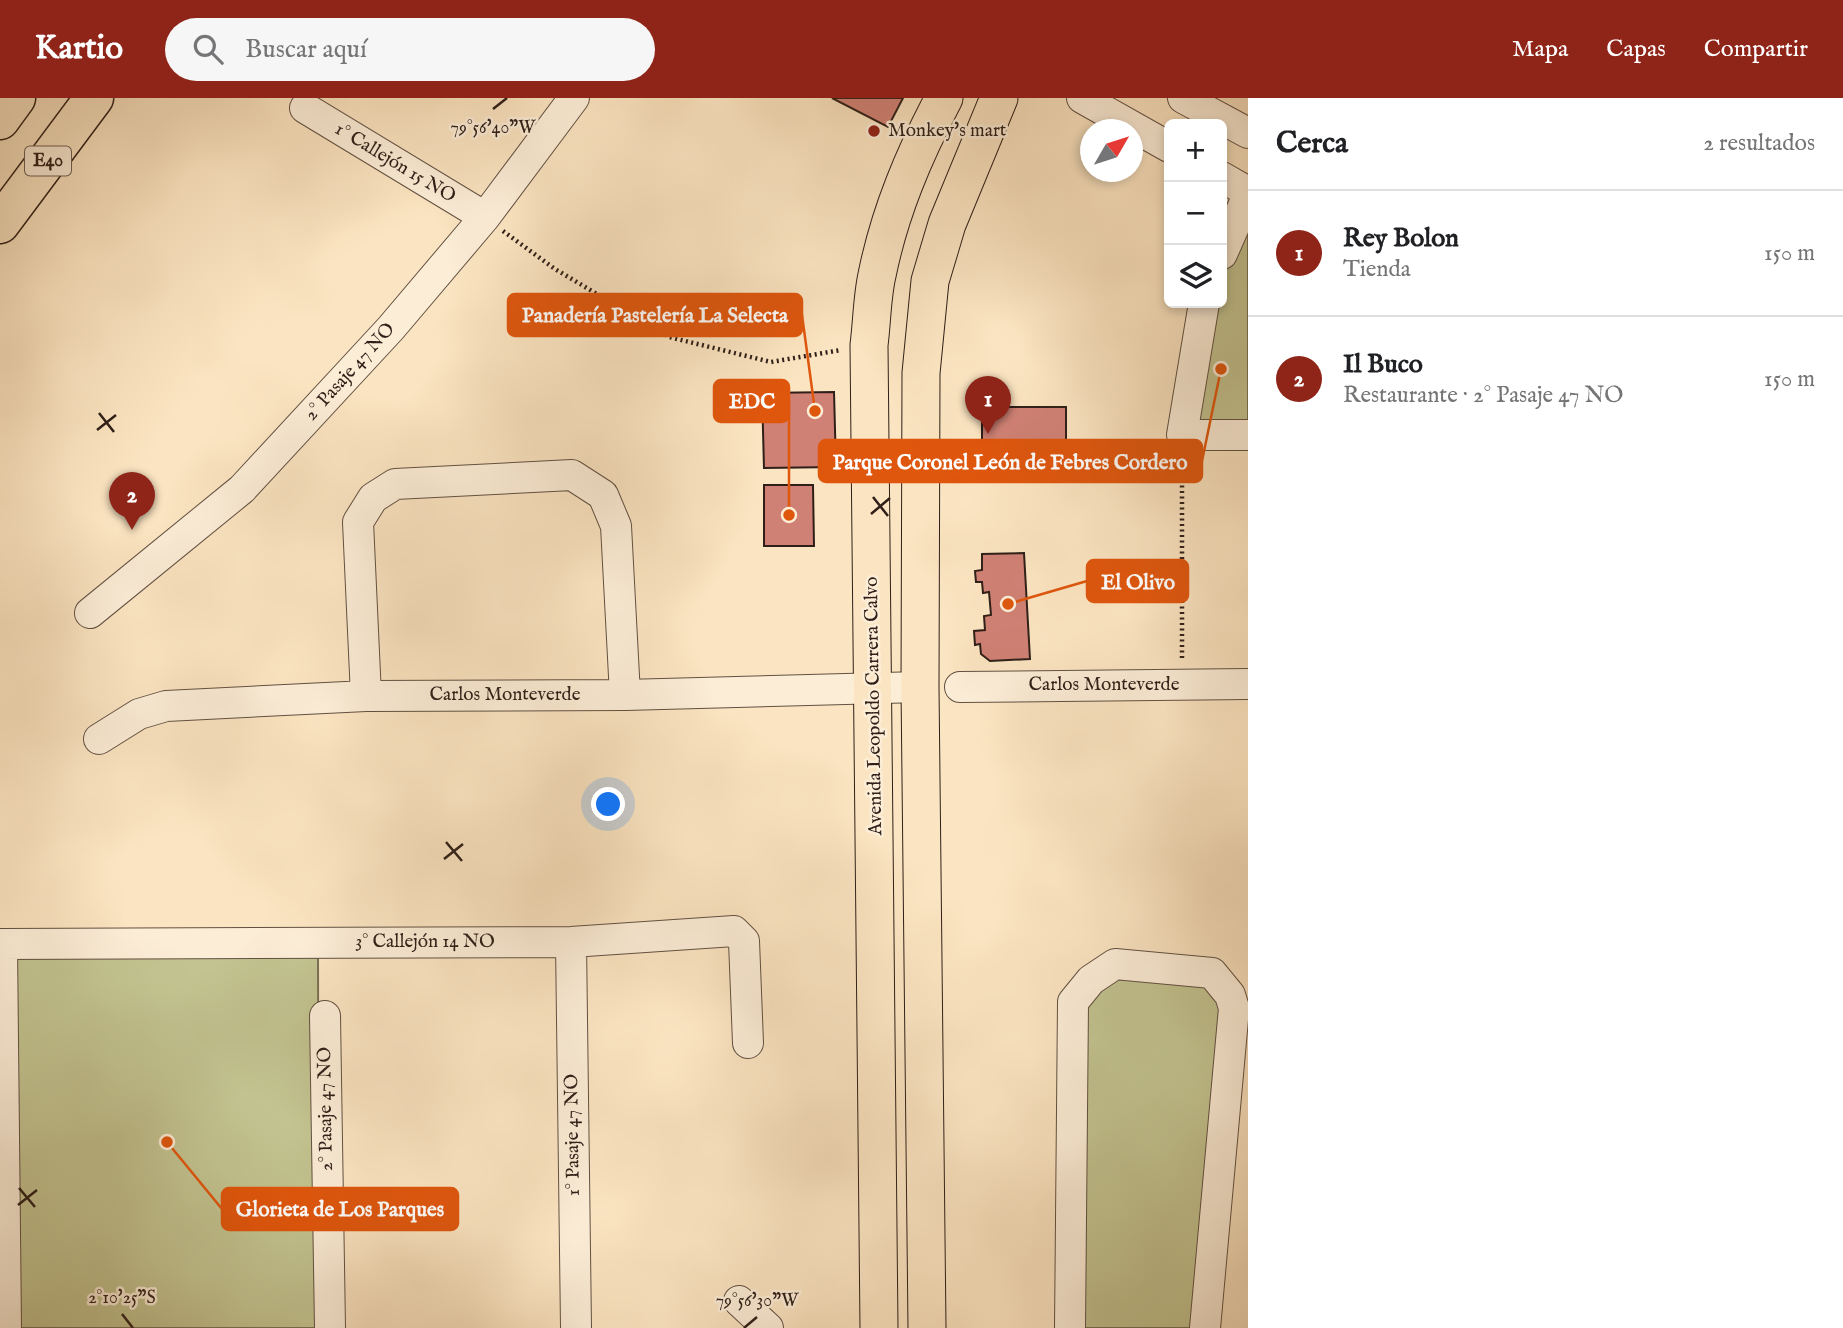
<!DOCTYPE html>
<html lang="es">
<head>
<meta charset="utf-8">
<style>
	:root { --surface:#fff; --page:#f6f6f6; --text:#202124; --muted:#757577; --line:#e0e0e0; --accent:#8f2418 }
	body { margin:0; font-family:"IM FELL English",serif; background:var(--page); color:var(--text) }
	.controls { position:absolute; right:21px; top:21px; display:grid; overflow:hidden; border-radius:10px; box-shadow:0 4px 10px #0003 }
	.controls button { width:63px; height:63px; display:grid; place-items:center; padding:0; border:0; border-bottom:2px solid var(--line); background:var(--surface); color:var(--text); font:35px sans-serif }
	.compass { position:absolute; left:1080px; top:21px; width:63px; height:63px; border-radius:50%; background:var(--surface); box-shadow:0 4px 10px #0003; rotate:51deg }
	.you { position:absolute; left:609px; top:707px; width:24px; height:24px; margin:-18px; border:5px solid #fff; border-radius:50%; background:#1a73e8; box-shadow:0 0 0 10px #1a73e833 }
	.badge { display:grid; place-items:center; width:46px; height:46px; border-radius:50%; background:var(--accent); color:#fff; font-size:23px; font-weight:700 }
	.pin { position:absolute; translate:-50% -58px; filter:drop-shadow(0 2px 4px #0008) }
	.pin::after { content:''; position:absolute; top:37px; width:24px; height:21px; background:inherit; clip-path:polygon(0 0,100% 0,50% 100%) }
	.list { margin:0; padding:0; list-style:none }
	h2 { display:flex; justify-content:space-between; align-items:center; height:91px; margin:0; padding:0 28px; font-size:30px }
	h2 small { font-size:23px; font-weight:400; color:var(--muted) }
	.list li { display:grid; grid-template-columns:46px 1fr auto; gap:21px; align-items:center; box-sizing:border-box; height:126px; padding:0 28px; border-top:2px solid var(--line) }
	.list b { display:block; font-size:26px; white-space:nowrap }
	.list p { margin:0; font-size:23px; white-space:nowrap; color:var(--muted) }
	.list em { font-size:23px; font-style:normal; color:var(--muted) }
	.icon { flex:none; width:38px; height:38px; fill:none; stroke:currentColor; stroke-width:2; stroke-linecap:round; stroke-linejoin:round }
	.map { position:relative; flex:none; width:1248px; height:1230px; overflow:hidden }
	header { display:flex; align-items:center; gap:42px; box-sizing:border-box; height:98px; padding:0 35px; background:var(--accent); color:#fff }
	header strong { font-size:33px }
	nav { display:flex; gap:38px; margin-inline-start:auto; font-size:24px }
	.search { width:490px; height:63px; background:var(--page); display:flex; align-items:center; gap:18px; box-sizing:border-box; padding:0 24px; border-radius:38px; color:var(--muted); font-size:26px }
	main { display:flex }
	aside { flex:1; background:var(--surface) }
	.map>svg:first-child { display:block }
	.green { fill:#c2c390; stroke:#787154; stroke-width:2 }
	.building { fill:#d08175; stroke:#2f1f18; stroke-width:2 }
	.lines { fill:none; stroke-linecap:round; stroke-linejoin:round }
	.minor-casing { stroke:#625042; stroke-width:32 }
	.major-casing { stroke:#2f1f18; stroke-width:39 }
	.highway-casing { stroke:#2f1f18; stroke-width:41 }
	.path { stroke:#2f1f18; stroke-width:4.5; stroke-dasharray:2 3.5; stroke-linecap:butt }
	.minor { stroke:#fcedd7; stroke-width:30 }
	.major { stroke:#fbe4c1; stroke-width:37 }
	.highway { stroke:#fbe4c1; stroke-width:38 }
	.ticks { fill:none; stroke:#2f1f18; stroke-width:2.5 }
	.poi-dot { fill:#8f2418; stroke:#fcedd7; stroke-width:2.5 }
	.labels { text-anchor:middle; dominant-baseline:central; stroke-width:5; stroke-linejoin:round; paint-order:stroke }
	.shield { fill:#fcedd7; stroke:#6c5d51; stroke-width:2 }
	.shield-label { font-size:18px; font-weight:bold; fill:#2f1f18 }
	.poi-label { font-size:19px; fill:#2f1f18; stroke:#fcedd7; text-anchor:start }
	.street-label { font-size:19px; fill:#2f1f18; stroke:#fcedd7 }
	.ticks-label { font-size:18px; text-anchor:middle; fill:#2f1f18; stroke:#fcedd7; stroke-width:5; stroke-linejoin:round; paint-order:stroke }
	.leader { fill:none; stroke:#df560d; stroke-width:2.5 }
	.callout-dot { fill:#df560d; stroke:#fcedd7; stroke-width:2.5 }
	.callout { fill:#df560d; stroke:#df560d; stroke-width:2.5 }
	.callout-label { font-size:21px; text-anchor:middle; font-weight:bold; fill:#fff }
</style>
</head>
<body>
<header>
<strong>Kartio</strong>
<div class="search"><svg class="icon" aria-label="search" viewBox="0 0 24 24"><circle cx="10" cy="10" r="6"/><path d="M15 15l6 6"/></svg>Buscar aquí</div>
<nav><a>Mapa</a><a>Capas</a><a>Compartir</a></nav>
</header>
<main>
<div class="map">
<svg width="1248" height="1230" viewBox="0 0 1248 1230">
	<rect width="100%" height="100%" fill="#fbe4c1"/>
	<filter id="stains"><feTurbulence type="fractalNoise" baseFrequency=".00286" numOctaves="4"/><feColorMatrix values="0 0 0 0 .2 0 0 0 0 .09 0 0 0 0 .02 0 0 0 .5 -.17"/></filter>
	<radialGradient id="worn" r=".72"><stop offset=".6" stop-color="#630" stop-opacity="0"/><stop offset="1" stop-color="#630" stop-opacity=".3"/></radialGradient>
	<path class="green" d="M1248,97v240h-66l22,-132h18v-49z
		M318,857l1,373h-302l-3,-372z
		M1212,875l18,22 -25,333h-135l3,-326 18,-22z"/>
	<path class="building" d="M832,0h71l-15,29z
		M834,294l2,75 -72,1 -2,-75z
		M982,309h84v63l-84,-1z
		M764,387h49l1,61h-50z
		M1024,455l6,106 -40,2 -9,-7 -1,-10 -5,1 -1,-14 11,-1 -1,-14 7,-1 -2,-23 -6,1 -1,-11h-6l-1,-11 7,-1v-16z"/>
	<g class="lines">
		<g class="minor-casing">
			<path id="minor" d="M1082,0l87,49
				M1183,0l65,35
				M305,10l180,109
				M1222,79l26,15
				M1222,156l26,-59
				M1204,205l-22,132h66
				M90,515l152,-124 149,-161 94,-111 89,-119
				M960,589l288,-3
				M366,598l-8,-174 15,-24 22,-14 177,-9 31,20 13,31 9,169
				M99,641l40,-25 27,-8 200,-10 259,-1 295,-8
				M571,844l5,386
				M0,846l571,-2 163,-11 10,10 4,102
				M2,846l4,384
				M325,918l5,312
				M739,1203l29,27
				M1070,1230l3,-326 18,-22 24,-16 97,9 18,22 4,13 -29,320"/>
		</g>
		<g class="major-casing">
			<path id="major" d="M879,1230l-10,-983c3,-23 3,-48 8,-70 13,-64 37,-120 67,-177
				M927,1230l-7,-641 1,-314 9,-92 17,-57 52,-126"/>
		</g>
		<g class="highway-casing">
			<path id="highway" d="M0,22l16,-22
				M0,126l94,-126"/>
		</g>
		<path class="path" d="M503,133l52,38 114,68 102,25 70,-12
			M1182,360v201"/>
		<use href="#minor" class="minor"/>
		<use href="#major" class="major"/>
		<use href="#highway" class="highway"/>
	</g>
	<path class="ticks" d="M493,11l14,-11M99,315l15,19M97,332l19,-15M873,399l15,19M871,416l19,-16M446,744l16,19M444,761l19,-15M19,1090l16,19M18,1107l19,-15M122,1216l11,14M744,1230l13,-11"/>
	<circle class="poi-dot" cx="874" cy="33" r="7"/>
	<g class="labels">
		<rect class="shield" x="25" y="48.5" width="46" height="29" rx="5"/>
		<g class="shield-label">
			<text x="48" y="63">E40</text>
		</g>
		<g class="poi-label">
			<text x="888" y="33">Monkey's mart</text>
		</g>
		<g class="street-label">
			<text transform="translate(395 65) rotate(31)">1° Callejón 15 NO</text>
			<text transform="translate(350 274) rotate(-48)">2° Pasaje 47 NO</text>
			<text x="1104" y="587">Carlos Monteverde</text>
			<text x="505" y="597">Carlos Monteverde</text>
			<text transform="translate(874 608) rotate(-91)">Avenida Leopoldo Carrera Calvo</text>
			<text x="425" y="844">3° Callejón 14 NO</text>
			<text transform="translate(326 1011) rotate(-91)">2° Pasaje 47 NO</text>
			<text transform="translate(573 1037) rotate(-91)">1° Pasaje 47 NO</text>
		</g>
	</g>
	<g class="ticks-label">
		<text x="493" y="35">79°56'40"W</text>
		<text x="122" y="1205">2°10'25"S</text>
		<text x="757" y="1208">79°56'30"W</text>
	</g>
	<path class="leader" d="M815 313L802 217M789 417L789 303M1221 271L1202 363M1008 506L1087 483M167 1044L222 1111"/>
	<g class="callout-dot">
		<circle cx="815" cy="313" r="7"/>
		<circle cx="789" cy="417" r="7"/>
		<circle cx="1221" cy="271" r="7"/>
		<circle cx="1008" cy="506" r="7"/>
		<circle cx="167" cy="1044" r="7"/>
	</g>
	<g class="callout">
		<rect x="508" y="196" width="294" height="42" rx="7"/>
		<rect x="714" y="282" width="75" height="42" rx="7"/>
		<rect x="819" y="342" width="383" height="42" rx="7"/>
		<rect x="1087" y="462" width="101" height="42" rx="7"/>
		<rect x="222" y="1090" width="236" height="42" rx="7"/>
	</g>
	<g class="callout-label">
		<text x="655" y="224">Panadería Pastelería La Selecta</text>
		<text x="752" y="310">EDC</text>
		<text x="1010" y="371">Parque Coronel León de Febres Cordero</text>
		<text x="1138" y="491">El Olivo</text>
		<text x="340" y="1118">Glorieta de Los Parques</text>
	</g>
	<rect width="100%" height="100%" filter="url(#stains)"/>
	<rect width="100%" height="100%" fill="url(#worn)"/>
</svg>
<div class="controls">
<button>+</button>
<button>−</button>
<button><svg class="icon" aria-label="layers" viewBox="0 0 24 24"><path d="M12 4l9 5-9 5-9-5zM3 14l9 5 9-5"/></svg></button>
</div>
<svg class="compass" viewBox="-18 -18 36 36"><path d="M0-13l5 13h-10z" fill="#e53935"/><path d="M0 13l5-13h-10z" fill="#757577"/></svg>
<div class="you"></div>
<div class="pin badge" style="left:988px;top:336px">1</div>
<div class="pin badge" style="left:132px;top:432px">2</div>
</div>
<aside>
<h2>Cerca<small>2 resultados</small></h2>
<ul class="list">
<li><span class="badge">1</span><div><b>Rey Bolon</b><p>Tienda</p></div><em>150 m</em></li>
<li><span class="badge">2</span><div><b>Il Buco</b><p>Restaurante · 2° Pasaje 47 NO</p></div><em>150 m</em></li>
</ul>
</aside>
</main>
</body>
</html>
